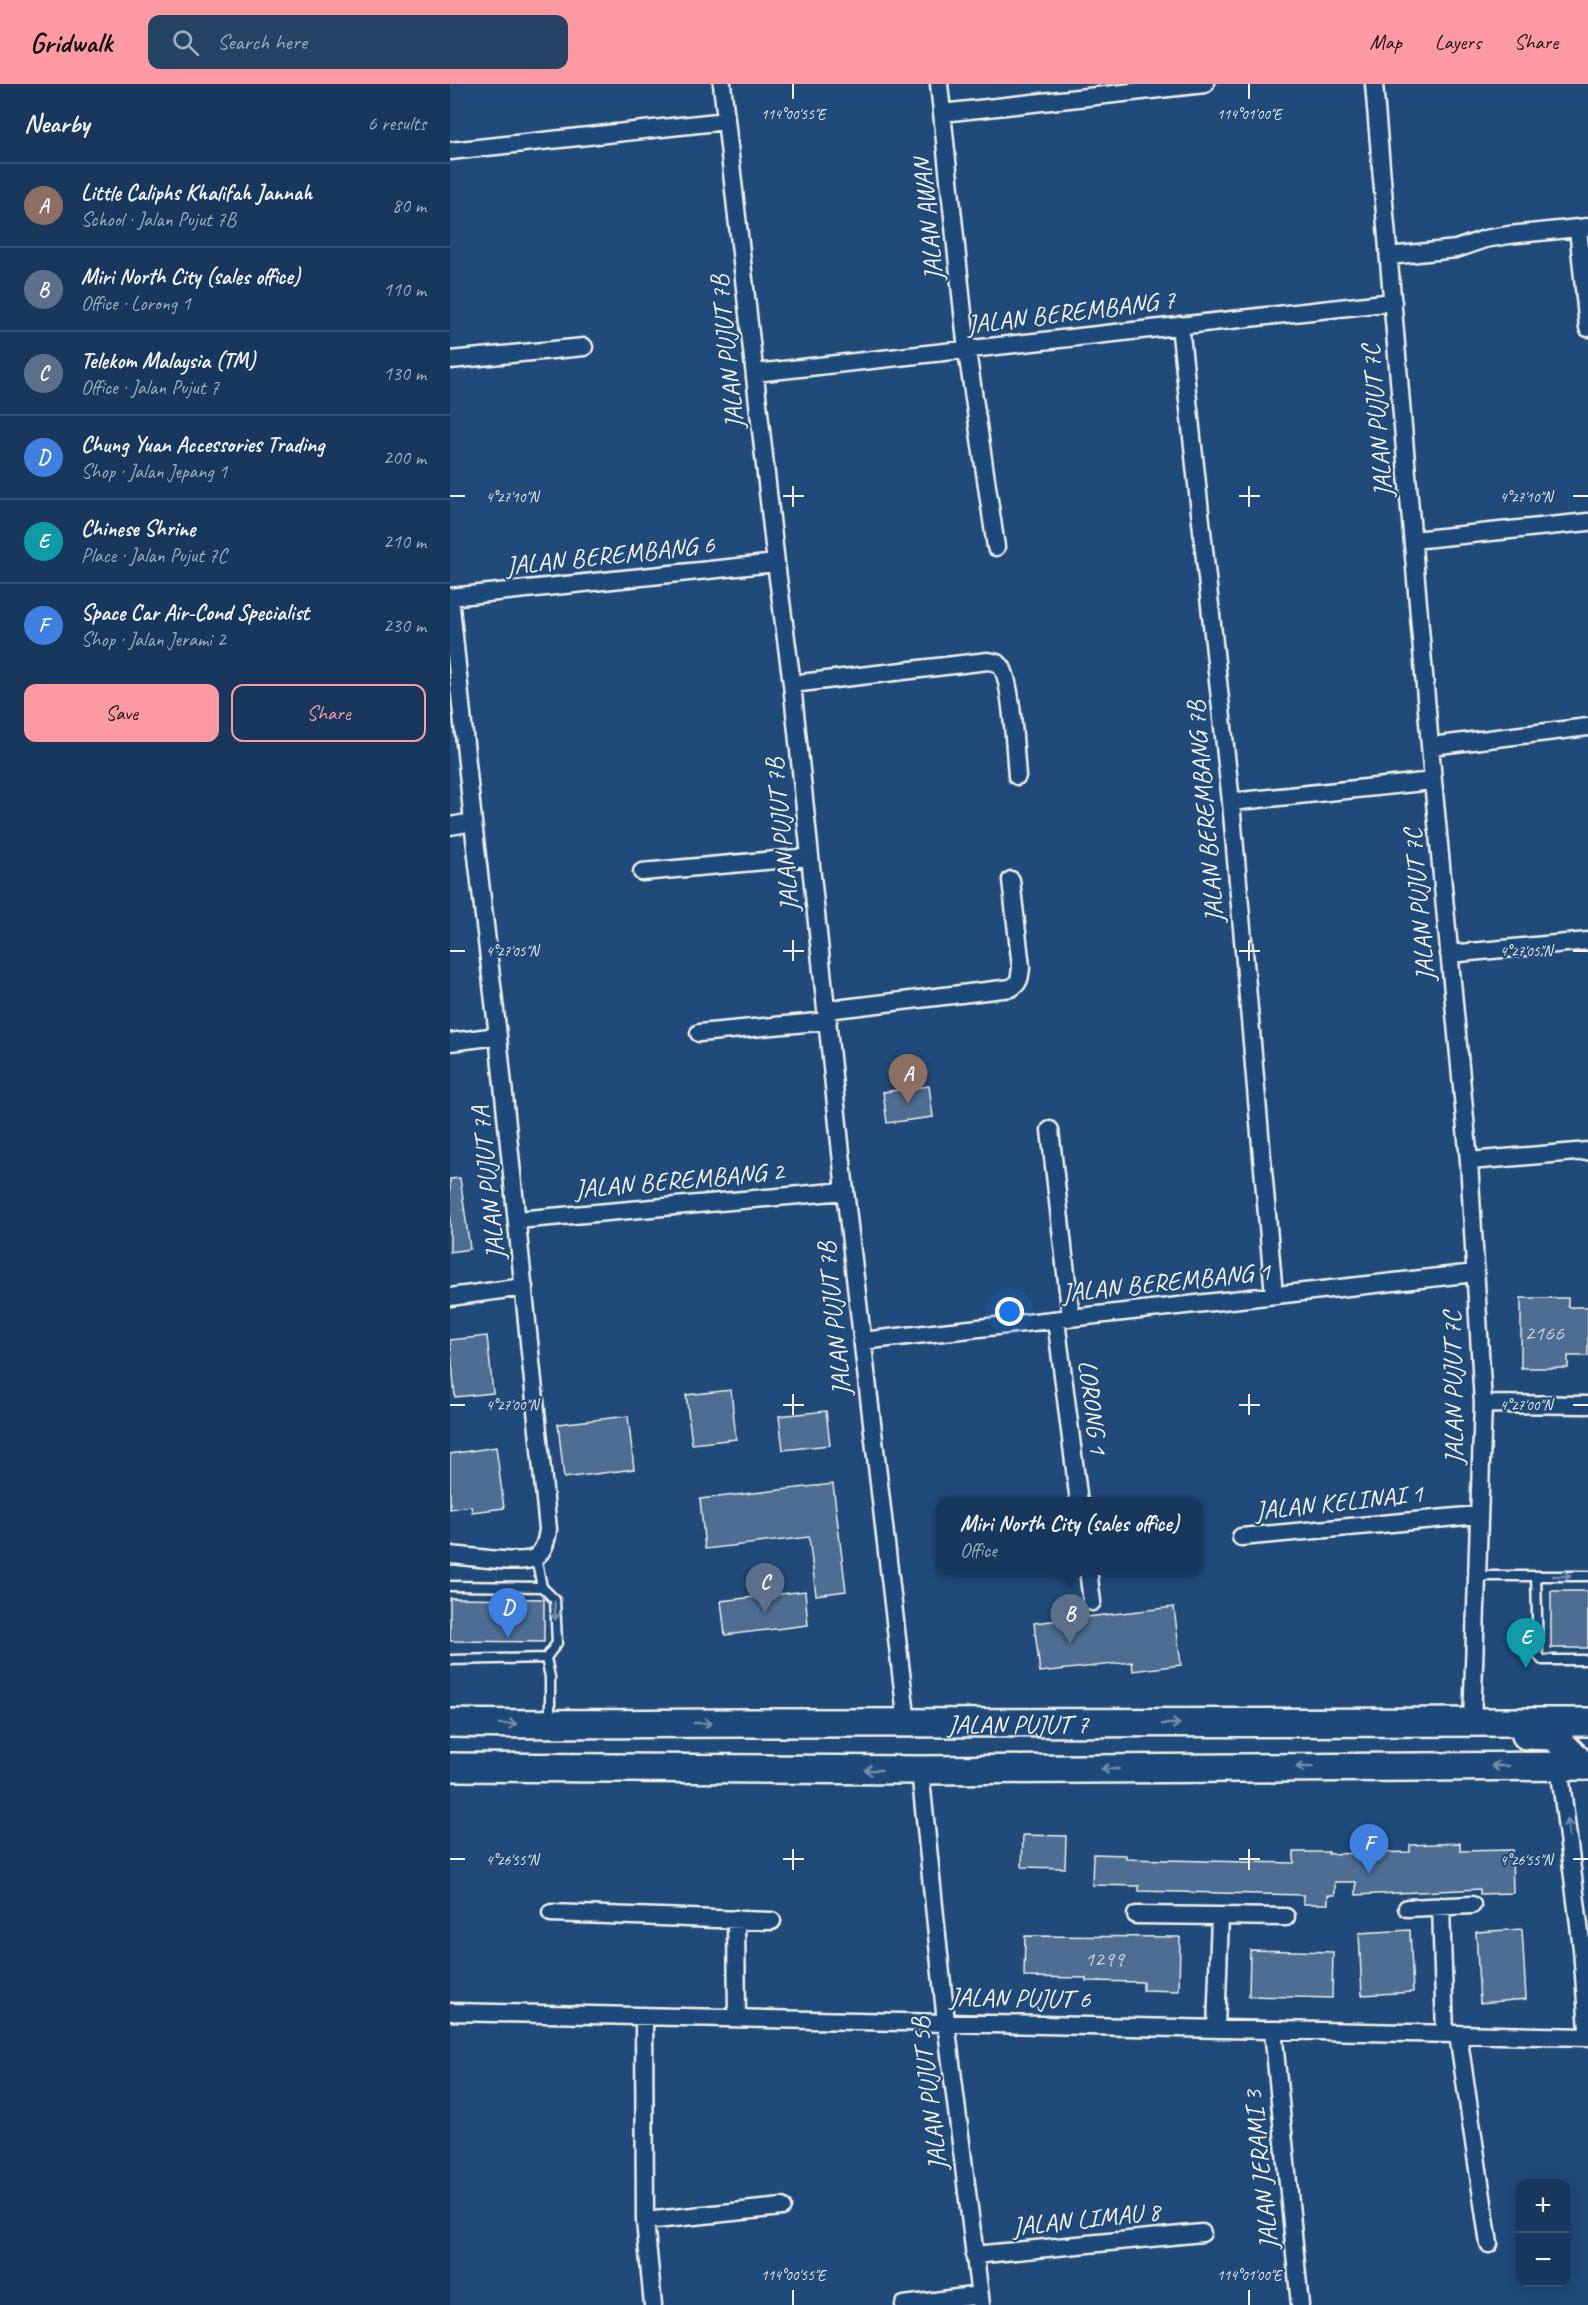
<!DOCTYPE html>
<html lang="en">
<head>
<meta charset="utf-8">
<style>
	:root { --surface:#17385c; --page:#244365; --text:#f1f3f6; --muted:#9eacbb; --line:#365272; --accent:#ff9aa2 }
	body { margin:0; font-family:Caveat,sans-serif; background:var(--page); color:var(--text) }
	.controls { position:absolute; right:18px; bottom:18px; display:grid; overflow:hidden; border-radius:12px; box-shadow:0 3px 15px #0003 }
	.controls button { width:54px; height:54px; display:grid; place-items:center; padding:0; border:0; border-bottom:2px solid var(--line); background:var(--surface); color:var(--text); font:30px sans-serif }
	.you { position:absolute; left:560px; top:1228px; width:21px; height:21px; margin:-15px; border:4px solid #fff; border-radius:50%; background:#1a73e8; box-shadow:0 0 0 9px #1a73e833 }
	.badge { display:grid; place-items:center; width:39px; height:39px; border-radius:50%; background:var(--accent); color:#fff; font-size:20px; font-weight:700 }
	.pin { position:absolute; translate:-50% -50px; filter:drop-shadow(0 2px 3px #0008) }
	.pin::after { content:''; position:absolute; top:32px; width:21px; height:18px; background:inherit; clip-path:polygon(0 0,100% 0,50% 100%) }
	.popup { position:absolute; left:486px; top:1413px; width:267px; height:78px; box-sizing:border-box; display:grid; place-content:center; border-radius:12px; background:var(--surface); filter:drop-shadow(0 2px 4px #0005); font-size:20px; white-space:nowrap; color:var(--muted) }
	.popup b { font-size:22px; color:var(--text) }
	.popup::after { content:''; position:absolute; left:50%; top:100%; margin-left:-12px; border:12px solid transparent; border-top-color:var(--surface) }
	.list { margin:0; padding:0; list-style:none }
	h2 { display:flex; justify-content:space-between; align-items:center; height:78px; margin:0; padding:0 24px; font-size:26px }
	h2 small { font-size:20px; font-weight:400; color:var(--muted) }
	.list li { display:grid; grid-template-columns:39px 1fr auto; gap:18px; align-items:center; box-sizing:border-box; height:84px; padding:0 24px; border-top:2px solid var(--line) }
	.list b { display:block; font-size:22px; white-space:nowrap }
	.list p { margin:0; font-size:20px; white-space:nowrap; color:var(--muted) }
	.list em { font-size:20px; font-style:normal; color:var(--muted) }
	.actions { display:flex; gap:12px; padding:18px 24px }
	.actions a { flex:1; padding:14px 0; border:2px solid var(--accent); border-radius:12px; text-align:center; font-size:21px; color:var(--accent) }
	.actions .main { background:var(--accent); color:#111 }
	.icon { flex:none; width:33px; height:33px; fill:none; stroke:currentColor; stroke-width:2; stroke-linecap:round; stroke-linejoin:round }
	.map { position:relative; flex:none; width:1138px; height:2221px; overflow:hidden }
	header { display:flex; align-items:center; gap:36px; box-sizing:border-box; height:84px; padding:0 30px; background:var(--accent); color:#111 }
	header strong { font-size:28px }
	nav { display:flex; gap:33px; margin-inline-start:auto; font-size:21px }
	.search { width:420px; height:54px; background:var(--page); display:flex; align-items:center; gap:15px; box-sizing:border-box; padding:0 21px; border-radius:12px; color:var(--muted); font-size:22px }
	main { display:flex }
	aside { flex:1; background:var(--surface) }
	.map>svg:first-child { display:block }
	.building { fill:#4d6e92; stroke:#f4f1e8; stroke-width:1.5 }
	.lines { fill:none; stroke-linecap:round; stroke-linejoin:round }
	.service-casing { stroke:#f4f1e8; stroke-width:13 }
	.minor-casing { stroke:#f4f1e8; stroke-width:21 }
	.primary-casing { stroke:#f4f1e8; stroke-width:32 }
	.service { stroke:#1f4a7a; stroke-width:8 }
	.minor { stroke:#1f4a7a; stroke-width:16 }
	.primary { stroke:#1f4a7a; stroke-width:27 }
	.oneway { stroke:#748da6 }
	.ticks { fill:none; stroke:#f4f1e8; stroke-width:2 }
	.labels { text-anchor:middle; dominant-baseline:central; stroke-width:4.5; stroke-linejoin:round; paint-order:stroke }
	.number-label { font-size:22px; fill:#cad0d2 }
	.street-label { font-size:26px; fill:#f4f1e8; stroke:#1f4a7a }
	.ticks-label { font-size:15px; text-anchor:middle; fill:#f4f1e8; stroke:#1f4a7a; stroke-width:4.5; stroke-linejoin:round; paint-order:stroke }
</style>
</head>
<body>
<header>
<strong>Gridwalk</strong>
<div class="search"><svg class="icon" aria-label="search" viewBox="0 0 24 24"><circle cx="10" cy="10" r="6"/><path d="M15 15l6 6"/></svg>Search here</div>
<nav><a>Map</a><a>Layers</a><a>Share</a></nav>
</header>
<main>
<aside>
<h2>Nearby<small>6 results</small></h2>
<ul class="list">
<li><span class="badge" style="background:#8d6e63">A</span><div><b>Little Caliphs Khalifah Jannah</b><p>School · Jalan Pujut 7B</p></div><em>80 m</em></li>
<li><span class="badge" style="background:#5c6f8a">B</span><div><b>Miri North City (sales office)</b><p>Office · Lorong 1</p></div><em>110 m</em></li>
<li><span class="badge" style="background:#5c6f8a">C</span><div><b>Telekom Malaysia (TM)</b><p>Office · Jalan Pujut 7</p></div><em>130 m</em></li>
<li><span class="badge" style="background:#3f7fe0">D</span><div><b>Chung Yuan Accessories Trading</b><p>Shop · Jalan Jepang 1</p></div><em>200 m</em></li>
<li><span class="badge" style="background:#0f9aa8">E</span><div><b>Chinese Shrine</b><p>Place · Jalan Pujut 7C</p></div><em>210 m</em></li>
<li><span class="badge" style="background:#3f7fe0">F</span><div><b>Space Car Air-Cond Specialist</b><p>Shop · Jalan Jerami 2</p></div><em>230 m</em></li>
</ul>
<div class="actions"><a class="main">Save</a><a>Share</a></div>
</aside>
<div class="map">
<svg width="1138" height="2221" viewBox="0 0 1138 2221">
	<rect width="100%" height="100%" fill="#1f4a7a"/>
	<filter id="ink" filterUnits="userSpaceOnUse"><feTurbulence type="fractalNoise" baseFrequency=".0167" numOctaves="2"/><feDisplacementMap in="SourceGraphic" scale="12" xChannelSelector="R" yChannelSelector="G"/><feConvolveMatrix kernelMatrix="1 2 1 2 8 2 1 2 1" color-interpolation-filters="sRGB"/></filter>
	<g filter="url(#ink)">
		<path class="building" d="M479,1002l4,31 -46,6 -4,-31z
			M10,1094l10,71 -20,3v-73z
			M1071,1214h47v9h20v49h-20v12h-47z
			M37,1252l6,57 -38,4 -5,-57z
			M281,1306l5,49 -44,5 -6,-49z
			M376,1327l4,34 -47,5 -4,-34z
			M178,1332l6,53 -70,9 -6,-54z
			M46,1363l8,61 -32,4 -1,-6 -21,3v-55z
			M383,1400l13,107 -30,4 -7,-58 -104,12 -5,-50z
			M355,1507l3,34 -83,10 -4,-34z
			M1101,1507h37v57h-37z
			M0,1514l94,1v43l-94,-1z
			M724,1523l7,58 -48,6 -1,-9 -92,10 -6,-49z
			M573,1751l43,1 -1,32 -43,-1z
			M1010,1759v8l52,-1 1,43 -33,1v-5l-124,6v-13h-21v13h-7v9h-25v-9l-164,-4v-5l-47,-1 1,-31 33,1v4l168,4v-11h35l-1,2 82,-2v-7z
			M1072,1845l4,70 -46,4 -4,-71z
			M960,1846l3,62 -51,3 -3,-62z
			M575,1852l155,1 -1,54 -36,-1v-8l-57,-1v-3l-62,-1z
			M800,1866l83,2 -1,46 -83,-2z"/>
		<g class="lines">
			<g class="service-casing">
				<path id="service" d="M86,1473l6,30
					M1028,1492h110
					M1086,1492l2,79 4,5h46
					M0,1502l92,1 13,13 2,43 -11,15 -96,2
					M96,1574l4,19v45"/>
			</g>
			<g class="minor-casing">
				<path id="minor" d="M272,0l54,479 16,121 53,507 62,533
					M489,0l28,267 29,196
					M924,0l59,697 36,380 14,243 -11,319
					M492,29l263,-29
					M0,67l276,-30
					M1128,144l10,100
					M939,172l67,-7 29,-10 24,-4 79,-8
					M730,241l51,477 43,493
					M0,276l134,-13
					M305,289l638,-71
					M963,456l175,-18
					M0,513l23,225 25,214 50,493c-1,10 -4,23 -14,29 -14,7 -66,-2 -84,-3
					M0,513l326,-34
					M342,600l196,-23c5,1 10,1 13,5 11,14 14,89 16,110
					M981,662l157,-19
					M781,718l202,-21
					M0,742l23,-4
					M192,788l167,-15
					M999,870l139,-13
					M377,926l184,-22c9,-5 9,-11 10,-21l-10,-87
					M249,949l129,-12
					M0,958l48,-6
					M600,1046l21,188
					M1019,1077l119,-10
					M67,1136l328,-29
					M0,1213l74,-10
					M606,1236l23,182
					M412,1257l613,-68
					M1033,1320l105,1
					M791,1453l237,-22
					M638,1486l4,32
					M1109,1681l23,184 6,81
					M470,1686l26,252 35,283
					M991,1822l4,128
					M957,1824l65,-3
					M101,1829l221,8
					M686,1831l84,1
					M286,1835l1,99
					M0,1928l1138,25
					M194,1932l1,205 8,84
					M766,1945l4,-113 66,1
					M823,1946l27,275
					M1008,1950l31,210
					M195,2137l137,-14
					M524,2171l228,-22
					M454,2221l76,-10"/>
			</g>
			<g class="primary-casing">
				<g id="primary">
					<path id="s1" d="M0,1639c99,2 198,0 297,0 281,2 561,1 841,-1"/>
					<path d="M1076,1651l28,1 30,30"/>
					<path d="M0,1683l470,3 668,-4"/>
				</g>
			</g>
			<use href="#service" class="service"/>
			<use href="#minor" class="minor"/>
			<use href="#primary" class="primary"/>
		</g>
		<defs><path id="oneway-shaft" d="M-6 0H5M1.5-3L5.5 0L1.5 3" fill="none" stroke-width="1.6" stroke-linecap="round" stroke-linejoin="round" transform="scale(1.5)"/></defs>
		<g class="oneway">
			<use href="#oneway-shaft" transform="translate(1112 1492)"/>
			<use href="#oneway-shaft" transform="translate(105 1527) rotate(87)"/>
			<use href="#oneway-shaft" transform="translate(253 1639)"/>
			<use href="#oneway-shaft" transform="translate(58 1640) rotate(1)"/>
			<use href="#oneway-shaft" transform="translate(721 1640)"/>
			<use href="#oneway-shaft" transform="translate(1050 1682) rotate(180)"/>
			<use href="#oneway-shaft" transform="translate(855 1683) rotate(180)"/>
			<use href="#oneway-shaft" transform="translate(660 1685) rotate(180)"/>
			<use href="#oneway-shaft" transform="translate(423 1686) rotate(-180)"/>
			<use href="#oneway-shaft" transform="translate(1118 1744) rotate(-97)"/>
		</g>
	</g>
	<path class="ticks" d="M343,0v15M799,0v15M343,402v21M799,402v21M0,412h15M333,412h21M789,412h21M1123,412h15M343,856v21M799,856v21M0,867h15M333,867h21M789,867h21M1123,867h15M343,1310v21M799,1310v21M0,1321h15M333,1321h21M789,1321h21M1123,1321h15M343,1765v21M799,1765v21M0,1775h15M333,1775h21M789,1775h21M1123,1775h15M343,2206v15M799,2206v15"/>
	<g class="labels">
		<g class="number-label">
			<text x="1094" y="1249">2166</text>
			<text x="654" y="1875">1299</text>
		</g>
		<g class="street-label">
			<text transform="translate(478 136) rotate(-96)">JALAN AWAN</text>
			<text transform="translate(621 228) rotate(-7)">JALAN BEREMBANG 7</text>
			<text transform="translate(277 268) rotate(-96)">JALAN PUJUT 7B</text>
			<text transform="translate(927 337) rotate(-95)">JALAN PUJUT 7C</text>
			<text transform="translate(160 471) rotate(-6)">JALAN BEREMBANG 6</text>
			<text transform="translate(755 728) rotate(-95)">JALAN BEREMBANG 7B</text>
			<text transform="translate(332 751) rotate(-96)">JALAN PUJUT 7B</text>
			<text transform="translate(969 821) rotate(-95)">JALAN PUJUT 7C</text>
			<text transform="translate(229 1096) rotate(-5)">JALAN BEREMBANG 2</text>
			<text transform="translate(38 1099) rotate(-96)">JALAN PUJUT 7A</text>
			<text transform="translate(716 1198) rotate(-6)">JALAN BEREMBANG 1</text>
			<text transform="translate(384 1235) rotate(-96)">JALAN PUJUT 7B</text>
			<text transform="translate(1003 1304) rotate(-91)">JALAN PUJUT 7C</text>
			<text transform="translate(643 1323) rotate(83)">LORONG 1</text>
			<text transform="translate(889 1418) rotate(-6)">JALAN KELINAI 1</text>
			<text stroke="none"><textPath href="#s1" startOffset="568">JALAN PUJUT 7</textPath></text>
			<text transform="translate(570 1914) rotate(1)">JALAN PUJUT 6</text>
			<text transform="translate(479 2010) rotate(-97)">JALAN PUJUT 5B</text>
			<text transform="translate(811 2086) rotate(-96)">JALAN JERAMI 3</text>
			<text transform="translate(636 2135) rotate(-6)">JALAN LIMAU 8</text>
		</g>
	</g>
	<g class="ticks-label">
		<text x="343" y="35">114°00'55"E</text>
		<text x="799" y="35">114°01'00"E</text>
		<text x="62" y="418">4°27'10"N</text>
		<text x="1076" y="418">4°27'10"N</text>
		<text x="62" y="872">4°27'05"N</text>
		<text x="1076" y="872">4°27'05"N</text>
		<text x="62" y="1326">4°27'00"N</text>
		<text x="1076" y="1326">4°27'00"N</text>
		<text x="62" y="1781">4°26'55"N</text>
		<text x="1076" y="1781">4°26'55"N</text>
		<text x="343" y="2196">114°00'55"E</text>
		<text x="799" y="2196">114°01'00"E</text>
	</g>
</svg>
<div class="controls">
<button>+</button>
<button>−</button>
</div>
<div class="you"></div>
<div class="pin badge" style="left:458px;top:1020px;background:#8d6e63">A</div>
<div class="pin badge" style="left:620px;top:1560px;background:#5c6f8a">B</div>
<div class="popup"><b>Miri North City (sales office)</b>Office</div>
<div class="pin badge" style="left:315px;top:1529px;background:#5c6f8a">C</div>
<div class="pin badge" style="left:58px;top:1554px;background:#3f7fe0">D</div>
<div class="pin badge" style="left:1076px;top:1584px;background:#0f9aa8">E</div>
<div class="pin badge" style="left:919px;top:1790px;background:#3f7fe0">F</div>
</div>
</main>
</body>
</html>
